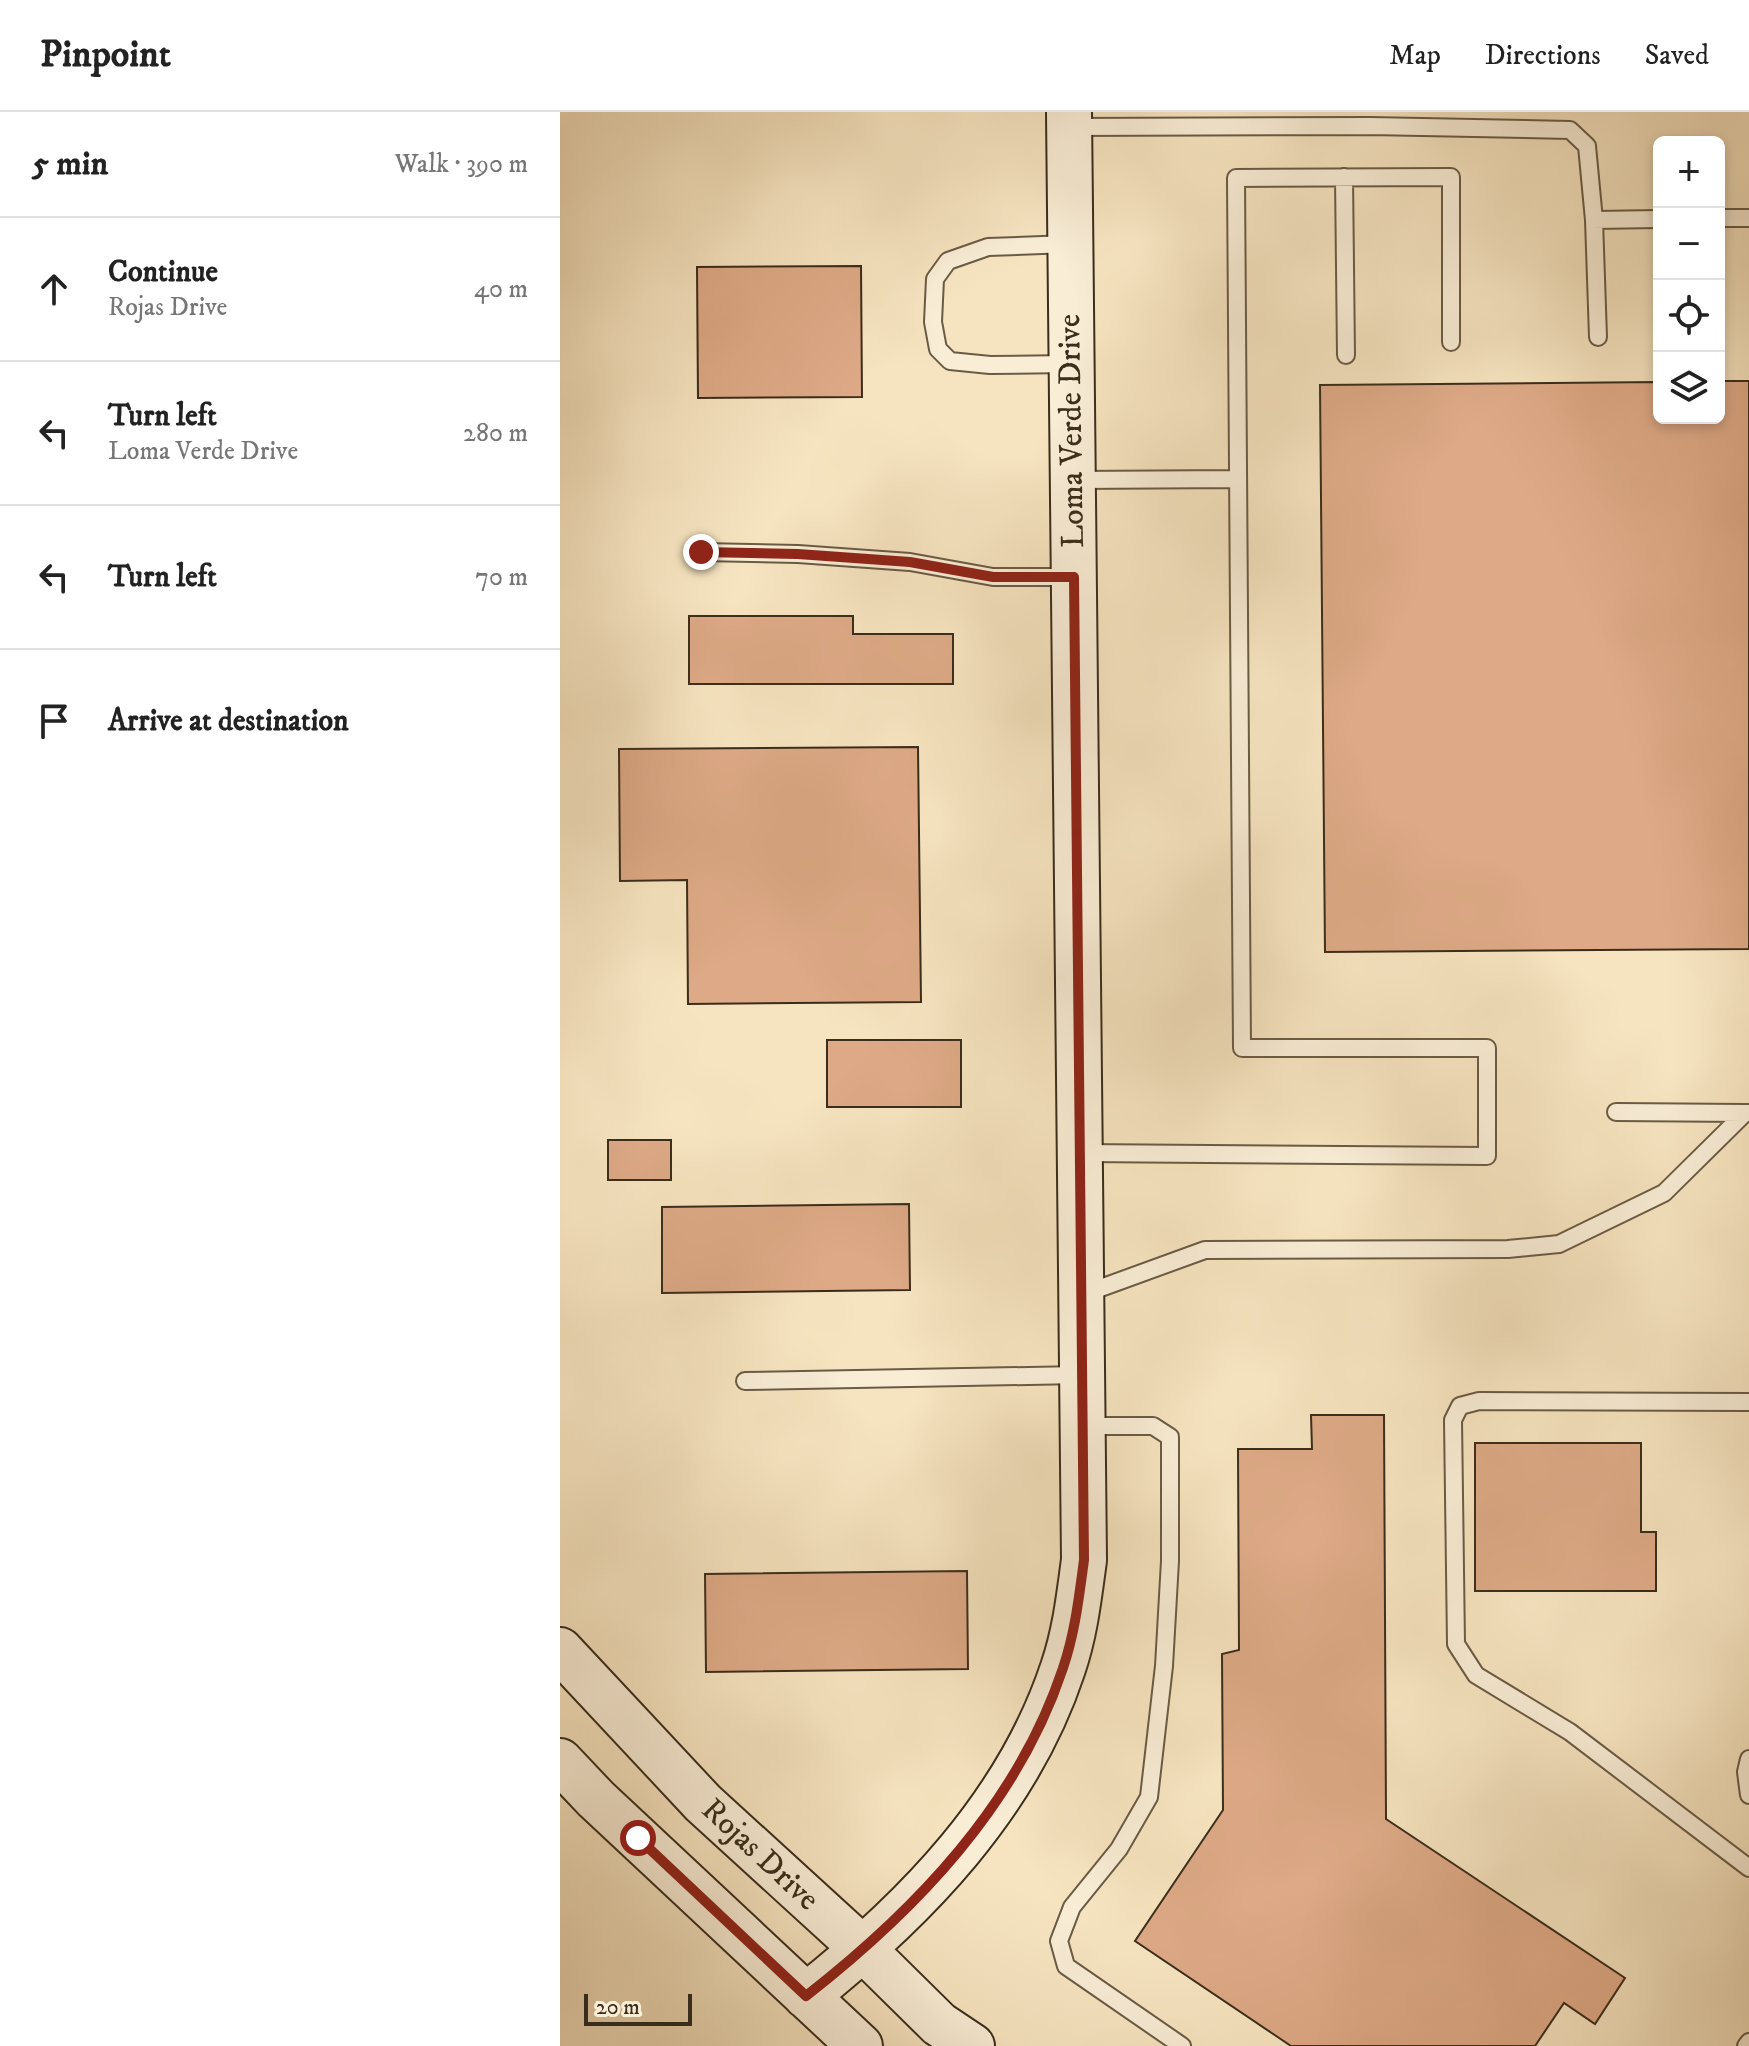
<!DOCTYPE html>
<html lang="en">
<head>
<meta charset="utf-8">
<style>
	:root { --surface:#fff; --page:#f2f2f2; --text:#222; --muted:#767676; --line:#e0e0e0 }
	body { margin:0; font-family:"IM FELL DW Pica",serif; background:var(--page); color:var(--text) }
	.controls { position:absolute; right:24px; top:24px; display:grid; overflow:hidden; border-radius:12px; box-shadow:0 4px 12px #0003 }
	.controls button { width:72px; height:72px; display:grid; place-items:center; padding:0; border:0; border-bottom:2px solid var(--line); background:var(--surface); color:var(--text); font:40px sans-serif }
	.scale { position:absolute; left:24px; bottom:20px; width:108px; box-sizing:border-box; padding-left:8px; border:4px solid #3b2d1b; border-top:0; font-size:22px; line-height:28px; white-space:nowrap; color:#3b2d1b; -webkit-text-stroke:6px #f9edd6; paint-order:stroke }
	.stop { position:absolute; width:24px; height:24px; margin:-18px; border:6px solid #8f2418; border-radius:50%; background:#fff }
	.stop.end { background:#8f2418; border-color:#fff; box-shadow:0 2px 8px #0008 }
	.list { margin:0; padding:0; list-style:none }
	h2 { display:flex; justify-content:space-between; align-items:center; height:104px; margin:0; padding:0 32px; font-size:34px }
	h2 small { font-size:26px; font-weight:400; color:var(--muted) }
	.list li { display:grid; grid-template-columns:52px 1fr auto; gap:24px; align-items:center; box-sizing:border-box; height:144px; padding:0 32px; border-top:2px solid var(--line) }
	.list b { display:block; font-size:30px; white-space:nowrap }
	.list p { margin:0; font-size:26px; white-space:nowrap; color:var(--muted) }
	.list em { font-size:26px; font-style:normal; color:var(--muted) }
	.icon { flex:none; width:44px; height:44px; fill:none; stroke:currentColor; stroke-width:2; stroke-linecap:round; stroke-linejoin:round }
	.map { position:relative; flex:none; width:1189px; height:1934px; overflow:hidden }
	header { display:flex; align-items:center; gap:48px; box-sizing:border-box; height:112px; padding:0 40px; background:var(--surface); border-bottom:2px solid var(--line) }
	header strong { font-size:38px }
	nav { display:flex; gap:44px; margin-inline-start:auto; font-size:28px }
	main { display:flex }
	aside { flex:1; background:var(--surface) }
	.map>svg:first-child { display:block }
	.building { fill:#dda986; stroke:#3b2d1b; stroke-width:2 }
	.lines { fill:none; stroke-linecap:round; stroke-linejoin:round }
	.lane-casing { stroke:#6a5b44; stroke-width:20 }
	.secondary-casing { stroke:#3b2d1b; stroke-width:48 }
	.lane { stroke:#f9edd6; stroke-width:16 }
	.secondary { stroke:#f9edd6; stroke-width:44 }
	.route { stroke:#8f2418; stroke-width:10 }
	.labels { text-anchor:middle; dominant-baseline:central; stroke-width:6; stroke-linejoin:round; paint-order:stroke }
	.street-label { font-size:32px; fill:#3b2d1b; stroke:#f9edd6 }
</style>
</head>
<body>
<header>
<strong>Pinpoint</strong>
<nav><a>Map</a><a>Directions</a><a>Saved</a></nav>
</header>
<main>
<aside>
<h2>5 min<small>Walk · 390 m</small></h2>
<ul class="list">
<li><svg class="icon" aria-label="ahead" viewBox="0 0 24 24"><path d="M12 20V5M6 11l6-6 6 6"/></svg><div><b>Continue</b><p>Rojas Drive</p></div><em>40 m</em></li>
<li><svg class="icon" aria-label="left" viewBox="0 0 24 24"><path d="M17 20v-9H6M10 6l-5 5 5 5"/></svg><div><b>Turn left</b><p>Loma Verde Drive</p></div><em>280 m</em></li>
<li><svg class="icon" aria-label="left" viewBox="0 0 24 24"><path d="M17 20v-9H6M10 6l-5 5 5 5"/></svg><div><b>Turn left</b></div><em>70 m</em></li>
<li><svg class="icon" aria-label="arrive" viewBox="0 0 24 24"><path d="M6 21V4h12l-3 4 3 4H6"/></svg><div><b>Arrive at destination</b></div></li>
</ul>
</aside>
<div class="map">
<svg width="1189" height="1934" viewBox="0 0 1189 1934">
	<rect width="100%" height="100%" fill="#f6e4c0"/>
	<filter id="stains"><feTurbulence type="fractalNoise" baseFrequency=".0025" numOctaves="4"/><feColorMatrix values="0 0 0 0 .2 0 0 0 0 .09 0 0 0 0 .02 0 0 0 .5 -.17"/></filter>
	<radialGradient id="worn" r=".72"><stop offset=".6" stop-color="#630" stop-opacity="0"/><stop offset="1" stop-color="#630" stop-opacity=".3"/></radialGradient>
	<path class="building" d="M301,154l1,131 -164,1 -1,-131z
		M1159,269h30v568l-424,3 -5,-567 339,-3v36h60z
		M129,504h164v18h100v50h-264z
		M358,635l3,255 -233,2 -1,-124 -67,1 -1,-132z
		M267,928h134v67h-134z
		M48,1028h63v40h-63z
		M349,1092l1,86 -248,3v-86z
		M751,1303h73l2,404 239,159 -30,46 -31,-21 -29,43h-244l-156,-105 88,-131 -1,-156 17,-4 -1,-201h74z
		M915,1331h166v89h15v59h-181z
		M407,1459l1,98 -262,3 -1,-98z"/>
	<g class="lines">
		<g class="lane-casing">
			<path id="lane" d="M511,15l299,-1 200,4 17,16 7,74 4,117
				M784,65l2,178
				M1159,106h30
				M1034,108l65,-1
				M509,252l-79,1 -40,-4 -12,-12 -5,-27 2,-43 13,-18 40,-14 81,-3
				M514,368l164,-1
				M141,440l97,2 112,8 83,15h79
				M1056,1000l129,1
				M521,1041l406,3v-108h-245l-6,-870 215,-1v165
				M524,1182l121,-44 303,-1 51,-5 105,-51 81,-80h4
				M185,1269l335,-6
				M1189,1290l-270,-1 -19,5 -7,14 3,224 20,31 94,57 179,136
				M525,1314h68l17,11v124l-6,105 -15,131 -30,52 -47,58 -13,34 7,25 116,80
				M1189,1647l-3,13 3,23
				M1186,1934l3,-4"/>
		</g>
		<g class="secondary-casing">
			<path id="secondary" d="M0,1538l143,153 161,147 75,74 33,22
				M0,1649l36,38 264,247
				M246,1884c110,-87 212,-192 257,-328 12,-35 16,-71 21,-108l-15,-1448"/>
		</g>
		<use href="#lane" class="lane"/>
		<use href="#secondary" class="secondary"/>
	</g>
	<g class="lines">
		<path class="route" d="M78,1726l168,158c110,-86 212,-192 257,-328 12,-35 16,-71 21,-108l-10,-983h-81l-83,-15 -112,-8 -97,-2"/>
	</g>
	<g class="labels">
		<g class="street-label">
			<text transform="translate(512 319) rotate(-91)">Loma Verde Drive</text>
			<text transform="translate(200 1743) rotate(43)">Rojas Drive</text>
		</g>
	</g>
	<rect width="100%" height="100%" filter="url(#stains)"/>
	<rect width="100%" height="100%" fill="url(#worn)"/>
</svg>
<div class="controls">
<button>+</button>
<button>−</button>
<button><svg class="icon" aria-label="locate" viewBox="0 0 24 24"><circle cx="12" cy="12" r="6"/><path d="M12 2v4M12 18v4M2 12h4M18 12h4"/></svg></button>
<button><svg class="icon" aria-label="layers" viewBox="0 0 24 24"><path d="M12 4l9 5-9 5-9-5zM3 14l9 5 9-5"/></svg></button>
</div>
<div class="scale">20 m</div>
<div class="stop" style="left:78px;top:1726px"></div>
<div class="stop end" style="left:141px;top:440px"></div>
</div>
</main>
</body>
</html>
